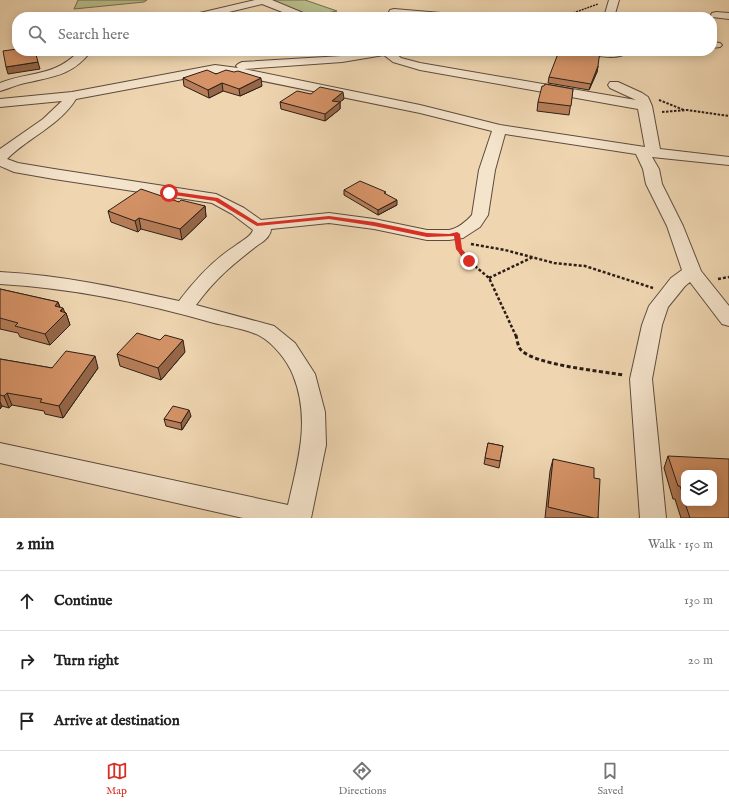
<!DOCTYPE html>
<html lang="en">
<head>
<meta charset="utf-8">
<style>
	:root { --surface:#fff; --page:#f6f6f6; --text:#222; --muted:#767676; --line:#e0e0e0; --accent:#d93025 }
	body { margin:0; font-family:"IM FELL English",serif; background:var(--page); color:var(--text) }
	.controls { position:absolute; right:12px; bottom:12px; display:grid; overflow:hidden; border-radius:8px; box-shadow:0 2px 10px #0003 }
	.controls button { width:36px; height:36px; display:grid; place-items:center; padding:0; border:0; border-bottom:1px solid var(--line); background:var(--surface); color:var(--text); font:20px sans-serif }
	.stop { position:absolute; width:12px; height:12px; margin:-9px; border:3px solid #d93025; border-radius:50%; background:#fff }
	.stop.end { background:#d93025; border-color:#fff; box-shadow:0 1px 4px #0008 }
	.list { margin:0; padding:0; list-style:none }
	h2 { display:flex; justify-content:space-between; align-items:center; height:52px; margin:0; padding:0 16px; font-size:17px }
	h2 small { font-size:13px; font-weight:400; color:var(--muted) }
	.list li { display:grid; grid-template-columns:26px 1fr auto; gap:12px; align-items:center; box-sizing:border-box; height:60px; padding:0 16px; border-top:1px solid var(--line) }
	.list b { display:block; font-size:15px; white-space:nowrap }
	.list em { font-size:13px; font-style:normal; color:var(--muted) }
	.icon { flex:none; width:22px; height:22px; fill:none; stroke:currentColor; stroke-width:2; stroke-linecap:round; stroke-linejoin:round }
	.map { position:relative; flex:none; width:729px; height:518px; overflow:hidden }
	.search { position:absolute; background:var(--surface); box-shadow:0 2px 10px #0003; left:12px; right:12px; top:12px; height:44px; display:flex; align-items:center; gap:10px; box-sizing:border-box; padding:0 14px; border-radius:16px; color:var(--muted); font-size:15px }
	.sheet { height:232px; background:var(--surface) }
	nav { display:flex; justify-content:space-around; align-items:center; box-sizing:border-box; height:56px; border-top:1px solid var(--line); background:var(--surface); font-size:11px; color:var(--muted) }
	nav a { display:grid; justify-items:center; gap:2px }
	nav .on { color:var(--accent) }
	.map>svg:first-child { display:block }
	.green { fill:#b9be8c; stroke:#726e52 }
	.lines { fill:none; stroke-linecap:round; stroke-linejoin:round }
	.minor-casing { stroke:#5d4c3e; stroke-width:2 }
	.path-far3 { stroke:#2c1e17; stroke-width:1.5; stroke-dasharray:2 1; stroke-linecap:butt }
	.path-far2 { stroke:#2c1e17; stroke-width:2; stroke-dasharray:2.5 1.5; stroke-linecap:butt }
	.path-far1 { stroke:#2c1e17; stroke-width:2.5; stroke-dasharray:3 2; stroke-linecap:butt }
	.path { stroke:#2c1e17; stroke-width:3; stroke-dasharray:4 2.5; stroke-linecap:butt }
	.minor { fill:#f5e4cc; fill-rule:evenodd }
	.wall { fill:#b77e59; stroke:#2c1e17; fill-rule:evenodd }
	.shaded-wall { fill:#956748; stroke:#2c1e17 }
	.building { fill:#d59367; stroke:#2c1e17 }
	.route { fill:#d93025 }
</style>
</head>
<body>
<div class="map">
<svg width="729" height="518" viewBox="0 0 729 518">
	<rect width="100%" height="100%" fill="#efd6b1"/>
	<filter id="stains"><feTurbulence type="fractalNoise" baseFrequency=".005" numOctaves="4"/><feColorMatrix values="0 0 0 0 .2 0 0 0 0 .09 0 0 0 0 .02 0 0 0 .5 -.17"/></filter>
	<radialGradient id="worn" r=".72"><stop offset=".6" stop-color="#630" stop-opacity="0"/><stop offset="1" stop-color="#630" stop-opacity=".3"/></radialGradient>
	<path class="green" d="M78,0h69l-3,2 -70,7z
		M265,0h40l32,11 -29,6z"/>
	<g class="lines">
		<g class="minor-casing">
			<path id="minor" d="M255,0h17l36,15 1,2h-14l-33,-13 -54,13h-18l1,-2z
				M609,0h10l-5,17h-10z
				M394,9l59,5 5,3h-41l-27,-3 -1,-2 1,-2z
				M716,12l13,1v6l-17,-2 -1,-2 1,-2z
				M712,42l8,1 2,2 -2,2 -8,1z
				M79,51h12c-19,26 -42,26 -70,33 -7,2 -14,5 -21,7v-8c30,-12 55,-6 79,-32z
				M369,51h26l-1,1 7,6 19,5 216,37 -26,-12 -2,-3 2,-3h8l24,11 6,4 4,9 8,43 69,8v8l-77,-8 7,12 3,15 21,42 18,45 28,35v20l-7,-2 -32,-42 -5,4 -17,21 -6,18 -10,54 14,139h-26l-10,-139 12,-54 7,-19 22,-28 11,-8 -15,-44 -21,-42 -3,-15 -7,-15 -131,-20 -10,36 -7,45 -8,12 -17,11 -14,2h-22l-53,-11 -45,-6 -58,6c0,7 -8,13 -13,16 -26,20 -42,33 -62,60l78,21 21,17 20,31 10,38 1,33 -15,73h-68l-243,-55v-20l288,62c10,-45 23,-85 5,-130 -6,-15 -19,-31 -33,-39 -10,-6 -34,-10 -46,-13 -70,-20 -142,-35 -214,-39v-12c61,3 120,16 179,29 16,-21 34,-41 56,-55 6,-5 16,-9 18,-16l-21,-16 -20,-11 -158,-24 -40,-7 -14,-6v-17l43,-30 19,-18 -62,6v-8l72,-7 143,-27 23,3 -2,-2 2,-2 4,-2 100,-6zM384,55l9,7 27,8 218,39 7,38 -145,-22 -80,-20 -176,-36 98,-7zM215,73l14,1 191,39 72,18 -13,39 -7,45c-5,6 -15,14 -23,15h-22l-53,-11 -45,-6 -68,7 -17,-12 -28,-14 -162,-25 -36,-6 -11,-4c22,-22 52,-33 69,-60z
				M589,51h40c-8,9 -29,6 -39,3z"/>
		</g>
		<path class="path-far3" d="M562,17l36,-13"/>
		<path class="path-far2" d="M659,100l25,10
			M662,112l25,-2 42,6"/>
		<path class="path-far1" d="M471,244l34,6 49,13 31,3 68,22
			M458,248l4,7 27,23 27,58
			M489,278l44,-21
			M718,279l11,-2"/>
		<path class="path" d="M516,335c1,5 2,12 5,15 14,15 80,21 102,25"/>
		<use href="#minor" class="minor"/>
	</g>
	<path class="wall" d="M598,66l-1,6 -8,18 -41,-7 1,-6z
		M216,74l46,12 -22,10 -17,-5 -14,7 -25,-12 -1,-8z
		M573,89l-4,26 -32,-4 1,-9z
		M344,99l-5,3h1v7l-15,12 -44,-12 -1,-7z
		M344,190l42,4 11,11 -19,10 -34,-20z
		M179,202l26,4 1,11 -24,23 -41,-11 -3,3 -27,-10 -3,-11z
		M0,289l58,13 2,5 6,6 4,12 -20,20 -30,-8 -2,-4 -18,-4z
		M185,352l-24,28 -41,-14 -3,-12z
		M0,359l52,9h46l-35,50 -18,-4 -1,-3 -32,-6 -3,3 -7,-2 -2,3z
		M191,416l-9,14 -16,-4 -2,-7z
		M488,443l15,3 -4,22 -15,-4z
		M668,456l61,62h-48l-6,-19h-2l-9,-31zM684,473l30,30h-30z
		M553,459l41,19 4,40h-53l5,-47z"/>
	<path class="shaded-wall" d="M38,62l2,7 -32,5 -2,-7z
		M598,66l-1,6 -8,18 2,-6z
		M261,78l1,8 -22,10 -1,-7z
		M222,83l1,8 -14,7 -1,-8z
		M343,92l1,7 -12,9v-7z
		M340,102v7l-15,12v-7z
		M397,200v5l-19,10v-5z
		M205,206l1,11 -24,23 -2,-11z
		M139,218l2,11 -3,3 -3,-11z
		M58,302l3,9 2,-3 2,5h1l4,12 -20,20 -5,-11 10,-28z
		M183,340l2,12 -24,28 -3,-12z
		M95,356l3,12 -35,50 -4,-12z
		M7,393l5,12 -3,3 -5,-12z
		M0,402l2,4 -2,3z
		M189,410l2,6 -9,14 -1,-7z"/>
	<path class="building" d="M17,49v2h18l3,11 -32,5 -3,-16z
		M559,51h41l-2,15 -7,18 -42,-7z
		M207,70l9,4 10,-4 8,2 4,-1 23,7 -22,11 -17,-6 -14,7 -25,-12z
		M545,84l28,5 -2,17 -33,-4 4,-16h2z
		M320,87l23,5 -11,9 8,1 -15,12 -45,-12 17,-11 14,3z
		M360,181l26,11 -2,1 13,7 -19,10 -34,-20z
		M141,189l38,13 2,-2 24,6 -25,23 -41,-11 -4,3 -27,-10z
		M0,289l58,13 -3,4 8,2 -3,3 6,2 -21,21 -30,-8 3,-3 -18,-5z
		M137,333l23,7 5,-5 18,5 -25,28 -41,-14z
		M66,351l29,5 -36,50 -19,-4 2,-3 -35,-6 -3,3 -4,-1v-36l52,9z
		M173,406l16,4 -8,13 -17,-4z
		M488,443l15,3 -3,15 -15,-3z
		M668,456l61,3v59h-39l-5,-15h29v-30h-30v26l-4,-13h-2z
		M553,459l41,9v10l6,1 -2,39h-4l-46,-11z"/>
	<path class="route" d="M169,191l49,7 40,25 71,-7 45,6 53,11 22,1 8,-2 3,2 2,15 10,12 -6,1 -10,-13 -2,-13 -27,1 -53,-11 -45,-7 -72,7 -42,-25 -48,-7v-1z"/>
	<rect width="100%" height="100%" filter="url(#stains)"/>
	<rect width="100%" height="100%" fill="url(#worn)"/>
</svg>
<div class="controls">
<button><svg class="icon" aria-label="layers" viewBox="0 0 24 24"><path d="M12 4l9 5-9 5-9-5zM3 14l9 5 9-5"/></svg></button>
</div>
<div class="stop" style="left:169px;top:193px"></div>
<div class="stop end" style="left:469px;top:261px"></div>
<div class="search"><svg class="icon" aria-label="search" viewBox="0 0 24 24"><circle cx="10" cy="10" r="6"/><path d="M15 15l6 6"/></svg>Search here</div>
</div>
<section class="sheet">
<h2>2 min<small>Walk · 150 m</small></h2>
<ul class="list">
<li><svg class="icon" aria-label="ahead" viewBox="0 0 24 24"><path d="M12 20V5M6 11l6-6 6 6"/></svg><div><b>Continue</b></div><em>130 m</em></li>
<li><svg class="icon" aria-label="right" viewBox="0 0 24 24"><path d="M7 20v-9h11M14 6l5 5-5 5"/></svg><div><b>Turn right</b></div><em>20 m</em></li>
<li><svg class="icon" aria-label="arrive" viewBox="0 0 24 24"><path d="M6 21V4h12l-3 4 3 4H6"/></svg><div><b>Arrive at destination</b></div></li>
</ul>
</section>
<nav>
<a class="on"><svg class="icon" aria-label="map" viewBox="0 0 24 24"><path d="M3 6l6-2 6 2 6-2v14l-6 2-6-2-6 2zM9 4v14M15 6v14"/></svg>Map</a>
<a><svg class="icon" aria-label="directions" viewBox="0 0 24 24"><path d="M12 3l9 9-9 9-9-9zM9 14v-3h6M13 9l2 2-2 2"/></svg>Directions</a>
<a><svg class="icon" aria-label="saved" viewBox="0 0 24 24"><path d="M7 4h10v16l-5-4-5 4z"/></svg>Saved</a>
</nav>
</body>
</html>
